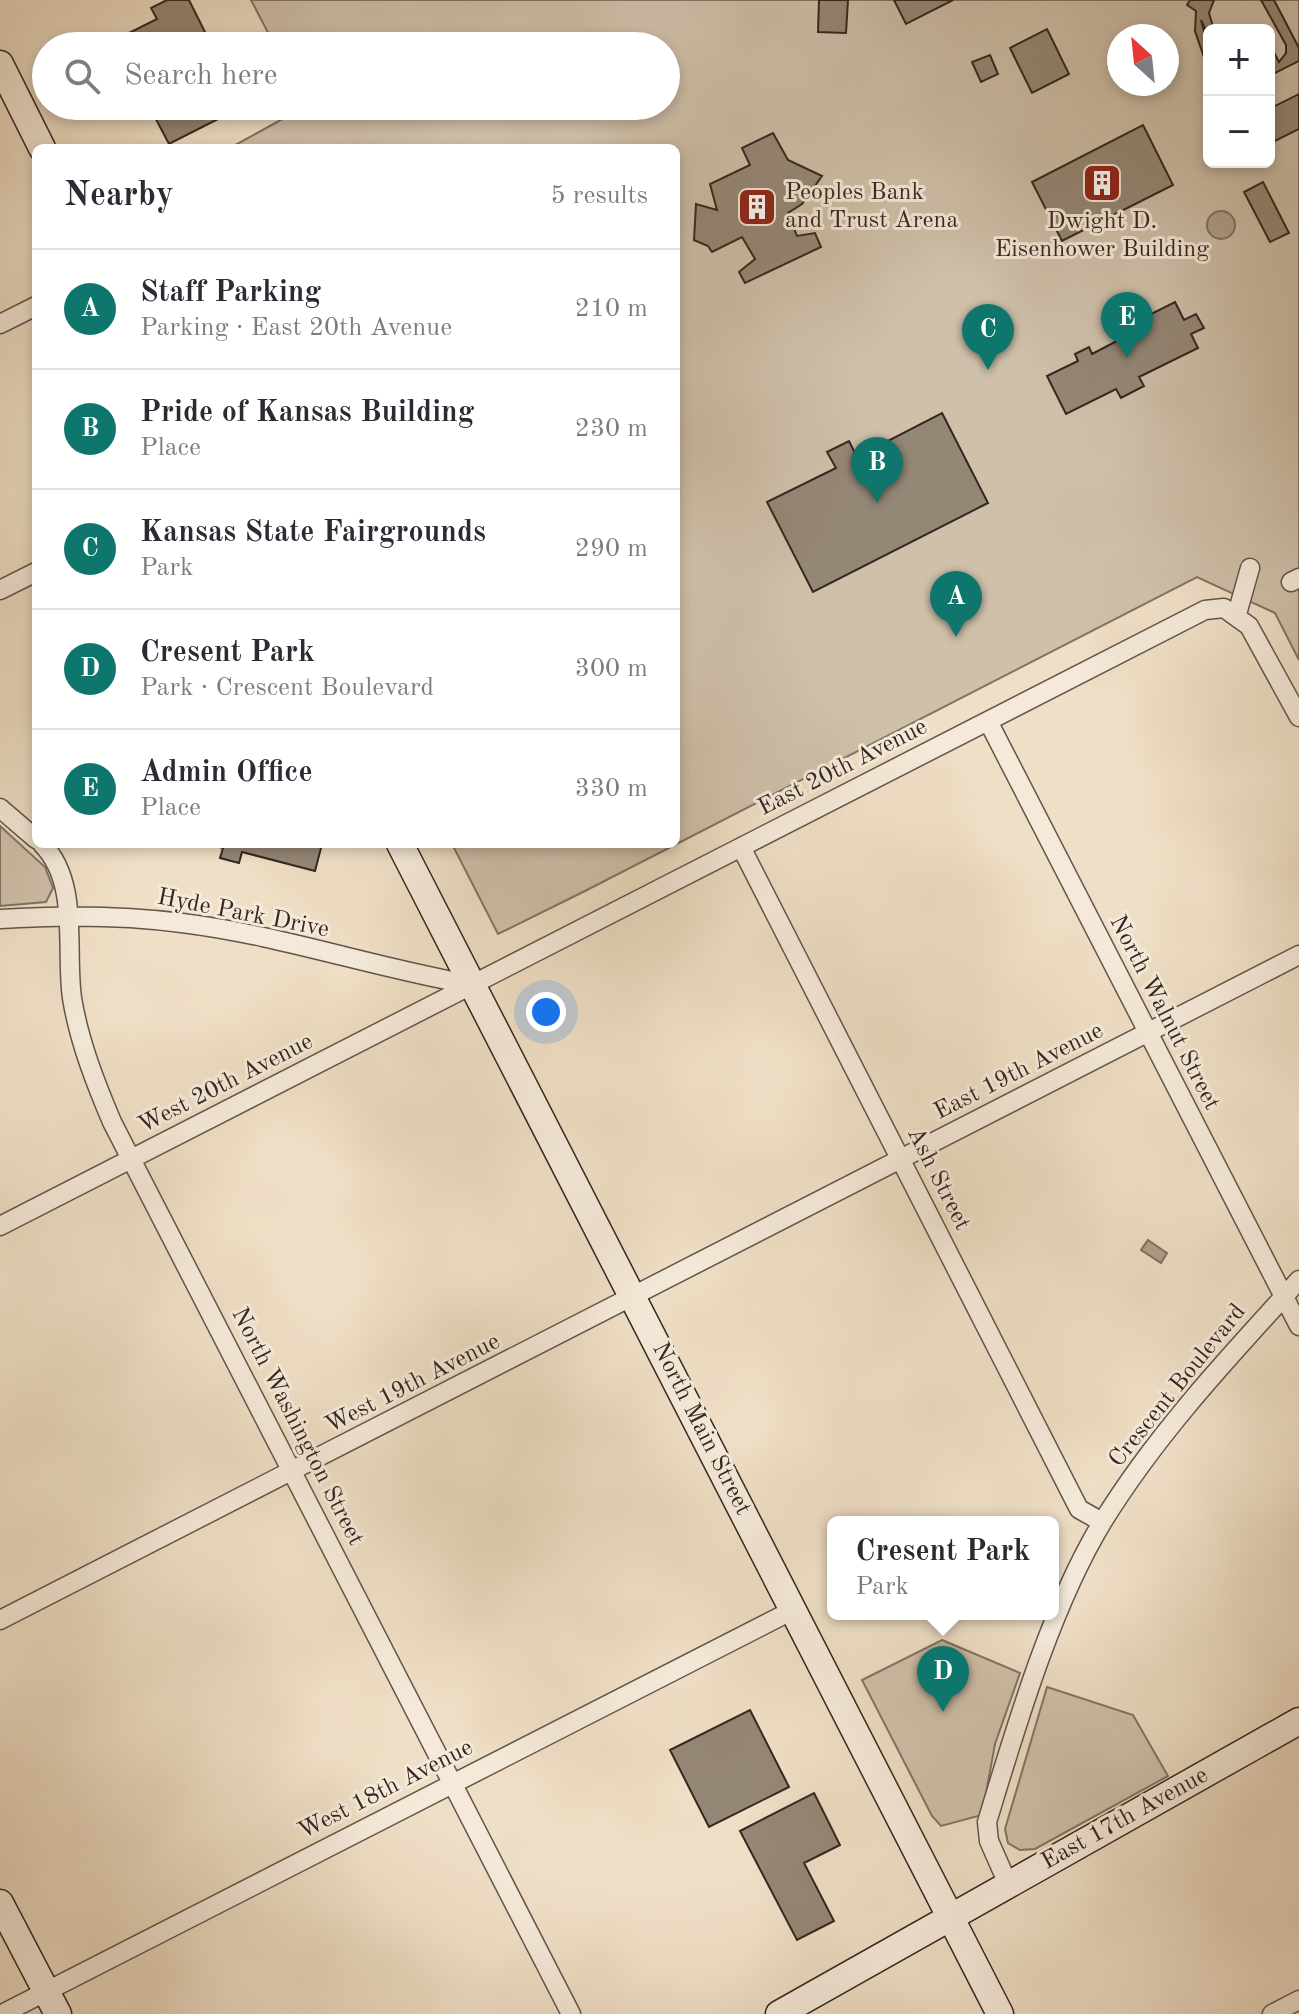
<!DOCTYPE html>
<html lang="en">
<head>
<meta charset="utf-8">
<style>
	:root { --surface:#fff; --page:#f7f7f7; --text:#2b2b33; --muted:#7c7c81; --line:#e1e1e2; --accent:#0f766e }
	body { margin:0; font-family:"Old Standard TT",serif; background:var(--page); color:var(--text) }
	.controls { position:absolute; right:24px; top:24px; display:grid; overflow:hidden; border-radius:12px; box-shadow:0 4px 12px #0003 }
	.controls button { width:72px; height:72px; display:grid; place-items:center; padding:0; border:0; border-bottom:2px solid var(--line); background:var(--surface); color:var(--text); font:40px sans-serif }
	.compass { position:absolute; left:1107px; top:24px; width:72px; height:72px; border-radius:50%; background:var(--surface); box-shadow:0 4px 12px #0003; rotate:333deg }
	.you { position:absolute; left:546px; top:1012px; width:28px; height:28px; margin:-20px; border:6px solid #fff; border-radius:50%; background:#1a73e8; box-shadow:0 0 0 12px #1a73e833 }
	.badge { display:grid; place-items:center; width:52px; height:52px; border-radius:50%; background:var(--accent); color:#fff; font-size:26px; font-weight:700 }
	.pin { position:absolute; translate:-50% -66px; filter:drop-shadow(0 2px 4px #0008) }
	.pin::after { content:''; position:absolute; top:42px; width:28px; height:24px; background:inherit; clip-path:polygon(0 0,100% 0,50% 100%) }
	.popup { position:absolute; left:827px; top:1516px; width:232px; height:104px; box-sizing:border-box; display:grid; place-content:center; border-radius:12px; background:var(--surface); filter:drop-shadow(0 2px 6px #0005); font-size:26px; white-space:nowrap; color:var(--muted) }
	.popup b { font-size:30px; color:var(--text) }
	.popup::after { content:''; position:absolute; left:50%; top:100%; margin-left:-16px; border:16px solid transparent; border-top-color:var(--surface) }
	.list { margin:0; padding:0; list-style:none }
	h2 { display:flex; justify-content:space-between; align-items:center; height:104px; margin:0; padding:0 32px; font-size:34px }
	h2 small { font-size:26px; font-weight:400; color:var(--muted) }
	.list li { display:grid; grid-template-columns:52px 1fr auto; gap:24px; align-items:center; box-sizing:border-box; height:120px; padding:0 32px; border-top:2px solid var(--line) }
	.list b { display:block; font-size:30px; white-space:nowrap }
	.list p { margin:0; font-size:26px; white-space:nowrap; color:var(--muted) }
	.list em { font-size:26px; font-style:normal; color:var(--muted) }
	.icon { flex:none; width:44px; height:44px; fill:none; stroke:currentColor; stroke-width:2; stroke-linecap:round; stroke-linejoin:round }
	.map { position:relative; flex:none; width:1299px; height:2014px; overflow:hidden }
	.search { position:absolute; background:var(--surface); box-shadow:0 4px 12px #0003; left:32px; top:32px; width:648px; height:88px; display:flex; align-items:center; gap:20px; box-sizing:border-box; padding:0 28px; border-radius:44px; color:var(--muted); font-size:30px }
	.panel { position:absolute; background:var(--surface); box-shadow:0 4px 12px #0003; left:32px; top:144px; width:648px; height:704px; border-radius:12px }
	.map>svg:first-child { display:block }
	.green { fill:#cfc0aa; stroke:#817465; stroke-width:2; fill-rule:evenodd }
	.water { fill:#afa08e; stroke:#7d7062; stroke-width:2 }
	.building { fill:#958776; stroke:#332720; stroke-width:2 }
	.lines { fill:none; stroke-linecap:round; stroke-linejoin:round }
	.street-casing { stroke:#62554a; stroke-width:21 }
	.secondary-casing { stroke:#332720; stroke-width:29 }
	.street { stroke:#f5eada; stroke-width:18 }
	.secondary { stroke:#f5eada; stroke-width:26 }
	.labels { text-anchor:middle; dominant-baseline:central; stroke-width:6; stroke-linejoin:round; paint-order:stroke }
	.poi-label { font-size:24px; fill:#332720; stroke:#f5eada; text-anchor:start }
	.street-label { font-size:24px; fill:#332720; stroke:#f5eada }
</style>
</head>
<body>
<div class="map">
<svg width="1299" height="2014" viewBox="0 0 1299 2014">
	<rect width="100%" height="100%" fill="#efdfc6"/>
	<filter id="stains"><feTurbulence type="fractalNoise" baseFrequency=".0025" numOctaves="4"/><feColorMatrix values="0 0 0 0 .2 0 0 0 0 .09 0 0 0 0 .02 0 0 0 .5 -.17"/></filter>
	<radialGradient id="worn" r=".72"><stop offset=".6" stop-color="#630" stop-opacity="0"/><stop offset="1" stop-color="#630" stop-opacity=".3"/></radialGradient>
	<path class="green" d="M251,0h1048v660l-24,-47 -78,-36 -610,313 -89,44 -46,-90h224v-696h-446l76,-42h360v-60h-391zM1209,30h60v132h-60zM1119,36h48v48h-48z
		M0,826l45,41 8,21 -7,14 -46,4z
		M942,1640l78,33 -25,71 -13,71 -41,11 -9,-10 -70,-136z
		M1047,1687l86,28 35,61 -133,73 -15,1 -12,-7 -3,-14z"/>
	<path class="water" d="M1207 225a14 14 0 1 1 28 0a14 14 0 1 1-28 0Z
		M1148,1240l19,13 -6,10 -20,-13z"/>
	<path class="building" d="M167,0h22l23,46h-99l-2,-4 46,-23 -6,-11z
		M819,0h29l-2,33 -28,-1z
		M894,0h59l-47,24z
		M1190,0h24l-5,13 5,17h-5v7l-8,-17 8,30v22l-14,-41 1,-20 -9,-6z
		M1261,0h13l25,48v13l-30,15v-33l10,19 7,-9v-8z
		M1047,29l22,45 -37,19 -22,-45z
		M990,55l8,19 -17,8 -9,-20z
		M1299,94v35l-28,14 -2,-34z
		M149,106h70l5,10 -55,28z
		M1143,125l30,60 -111,56 -30,-59z
		M773,133l15,27 34,16 -20,28 -14,9 9,23 18,-3 6,14 -76,36 -6,-11 16,-13 -13,-22 -30,15 -4,-6 -14,-6 2,-36 21,6 -7,-26 40,-19 -8,-17z
		M1263,182l26,51 -19,9 -26,-50z
		M1175,302l9,18 12,-6 8,14 -13,6 7,14 -59,29 5,9 -23,12 -5,-9 -50,25 -19,-38 31,-15 -3,-7 14,-7 3,7 48,-25 -3,-8z
		M942,413l46,90 -175,89 -46,-90 69,-34 -9,-16 22,-11 8,16z
		M208,844h114l-7,27 -73,-19 -3,11 -19,-5 3,-10z
		M750,1710l39,77 -80,40 -39,-77z
		M814,1793l26,52 -36,18 30,58 -37,19 -57,-109z"/>
	<g class="lines">
		<g class="street-casing">
			<path id="street" d="M0,324l36,-18
				M1291,582l8,-4
				M0,590l36,-18
				M1237,614l13,-46
				M988,721l311,605
				M0,808l36,31
				M42,844c38,38 23,105 30,154 7,43 23,84 40,124l459,892
				M741,847l338,662 23,13
				M0,919c61,-4 122,-4 182,4 98,12 193,45 291,62
				M0,1226l1205,-616 19,-2 25,18 50,91
				M0,1620l1299,-665
				M1008,1884l-19,-43 -2,-19c29,-95 64,-216 116,-301 55,-89 126,-164 196,-241
				M2,2014l791,-404
				M1272,2014l27,-14"/>
		</g>
		<g class="secondary-casing">
			<path id="secondary" d="M0,64l42,84
				M400,844l600,1170
				M0,1903l58,111
				M779,2014l520,-293"/>
		</g>
		<use href="#street" class="street"/>
		<use href="#secondary" class="secondary"/>
	</g>
	<defs>
		<g id="building-square" transform="scale(2)"><rect x="-9" y="-9" width="18" height="18" rx="4" fill="#8f2418" stroke="#f5eada"/><path d="M-4-6H4V6H1V3H-1V6H-4ZM-2.5-4.3h1.7v1.8h-1.7ZM.8-4.3h1.7v1.8H.8ZM-2.5-1h1.7V.8h-1.7ZM.8-1h1.7V.8H.8Z" fill="#fff"/></g>
	</defs>
	<g fill-rule="evenodd">
		<use href="#building-square" x="1102" y="183"/>
		<use href="#building-square" x="757" y="207"/>
	</g>
	<g class="labels">
		<g class="poi-label">
			<text x="785" y="193">Peoples Bank<tspan x="785" dy="28">and Trust Arena</tspan></text>
			<text x="1102" y="222" text-anchor="middle">Dwight D.<tspan x="1102" dy="28">Eisenhower Building</tspan></text>
		</g>
		<g class="street-label">
			<text transform="translate(843 768) rotate(-27)">East 20th Avenue</text>
			<text transform="translate(243 914) rotate(11)">Hyde Park Drive</text>
			<text transform="translate(1164 1013) rotate(63)">North Walnut Street</text>
			<text transform="translate(1019 1072) rotate(-27)">East 19th Avenue</text>
			<text transform="translate(226 1084) rotate(-27)">West 20th Avenue</text>
			<text transform="translate(938 1179) rotate(63)">Ash Street</text>
			<text transform="translate(413 1384) rotate(-27)">West 19th Avenue</text>
			<text transform="translate(1178 1386) rotate(-51)">Crescent Boulevard</text>
			<text transform="translate(297 1427) rotate(63)">North Washington Street</text>
			<text transform="translate(701 1429) rotate(63)">North Main Street</text>
			<text transform="translate(386 1790) rotate(-27)">West 18th Avenue</text>
			<text transform="translate(1125 1819) rotate(-29)">East 17th Avenue</text>
		</g>
	</g>
	<rect width="100%" height="100%" filter="url(#stains)"/>
	<rect width="100%" height="100%" fill="url(#worn)"/>
</svg>
<div class="controls">
<button>+</button>
<button>−</button>
</div>
<svg class="compass" viewBox="-18 -18 36 36"><path d="M0-13l5 13h-10z" fill="#e53935"/><path d="M0 13l5-13h-10z" fill="#7c7c81"/></svg>
<div class="you"></div>
<div class="pin badge" style="left:956px;top:637px">A</div>
<div class="pin badge" style="left:877px;top:503px">B</div>
<div class="pin badge" style="left:988px;top:370px">C</div>
<div class="pin badge" style="left:943px;top:1712px">D</div>
<div class="popup"><b>Cresent Park</b>Park</div>
<div class="pin badge" style="left:1127px;top:358px">E</div>
<div class="search"><svg class="icon" aria-label="search" viewBox="0 0 24 24"><circle cx="10" cy="10" r="6"/><path d="M15 15l6 6"/></svg>Search here</div>
<section class="panel">
<h2>Nearby<small>5 results</small></h2>
<ul class="list">
<li><span class="badge">A</span><div><b>Staff Parking</b><p>Parking · East 20th Avenue</p></div><em>210 m</em></li>
<li><span class="badge">B</span><div><b>Pride of Kansas Building</b><p>Place</p></div><em>230 m</em></li>
<li><span class="badge">C</span><div><b>Kansas State Fairgrounds</b><p>Park</p></div><em>290 m</em></li>
<li><span class="badge">D</span><div><b>Cresent Park</b><p>Park · Crescent Boulevard</p></div><em>300 m</em></li>
<li><span class="badge">E</span><div><b>Admin Office</b><p>Place</p></div><em>330 m</em></li>
</ul>
</section>
</div>
</body>
</html>
